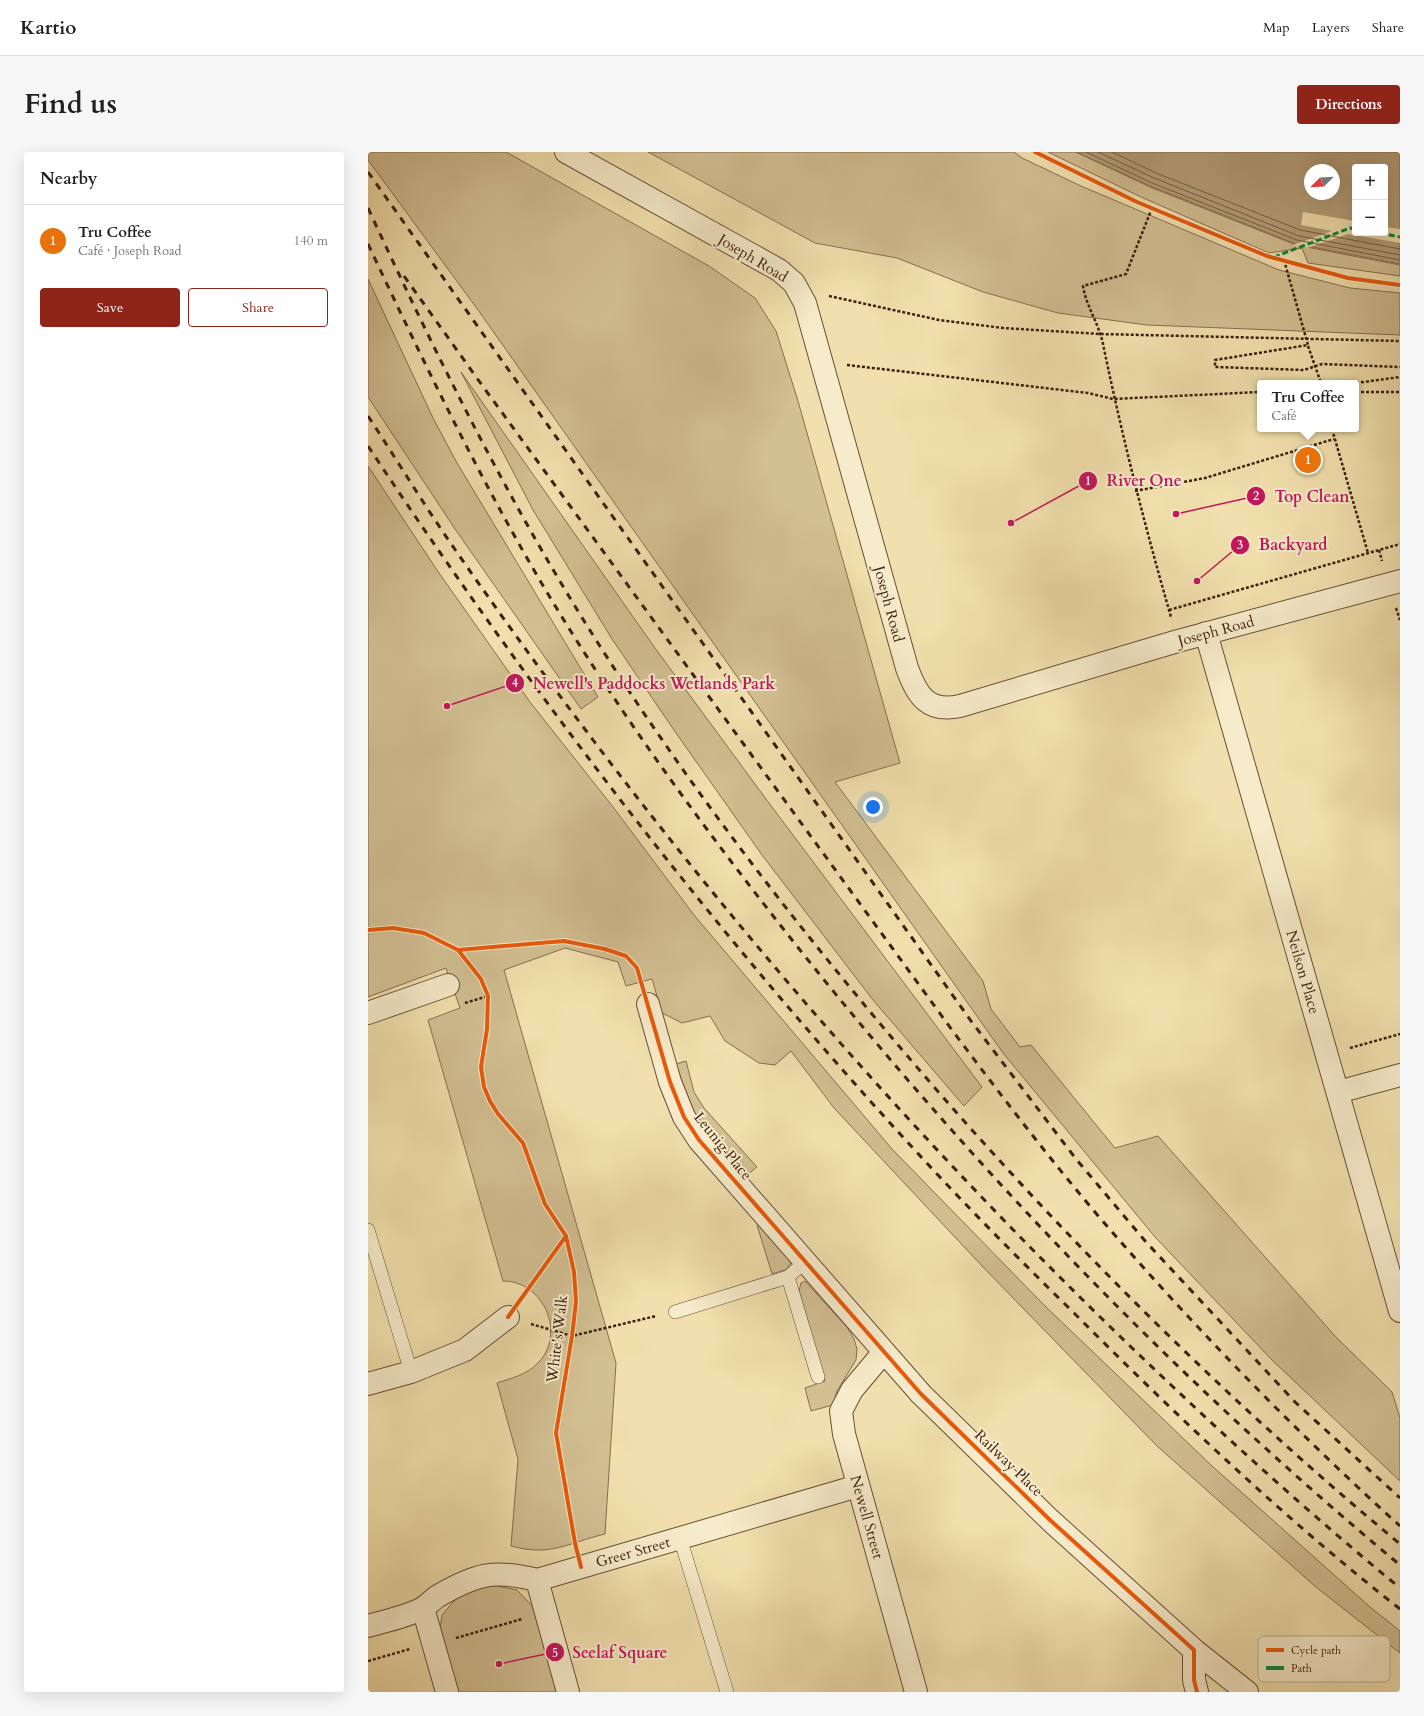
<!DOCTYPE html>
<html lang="en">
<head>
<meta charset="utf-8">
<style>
	:root { --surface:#fff; --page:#f6f6f6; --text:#202124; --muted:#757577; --line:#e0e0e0; --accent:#8f2418 }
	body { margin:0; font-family:Cardo,serif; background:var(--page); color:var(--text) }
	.controls { position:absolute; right:12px; top:12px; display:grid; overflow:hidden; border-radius:4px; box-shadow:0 4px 16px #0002 }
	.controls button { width:36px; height:36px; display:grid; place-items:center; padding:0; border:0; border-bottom:1px solid var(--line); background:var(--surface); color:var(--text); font:20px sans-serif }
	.compass { position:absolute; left:936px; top:12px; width:36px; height:36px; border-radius:50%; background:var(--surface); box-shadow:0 4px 16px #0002; rotate:246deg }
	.you { position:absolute; left:505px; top:655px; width:14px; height:14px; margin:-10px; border:3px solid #fff; border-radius:50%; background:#1a73e8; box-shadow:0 0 0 6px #1a73e833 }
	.badge { display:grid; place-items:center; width:26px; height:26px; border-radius:50%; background:var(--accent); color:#fff; font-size:13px; font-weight:700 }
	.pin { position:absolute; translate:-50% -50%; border:2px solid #fff; box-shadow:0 1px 4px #0006 }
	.popup { position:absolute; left:889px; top:228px; width:102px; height:52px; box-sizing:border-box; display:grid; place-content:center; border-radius:4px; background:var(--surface); filter:drop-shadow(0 1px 3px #0005); font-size:13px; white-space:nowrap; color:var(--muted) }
	.popup b { font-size:15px; color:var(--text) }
	.popup::after { content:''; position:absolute; left:50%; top:100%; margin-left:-8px; border:8px solid transparent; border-top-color:var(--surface) }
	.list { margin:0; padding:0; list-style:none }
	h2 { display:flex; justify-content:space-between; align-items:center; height:52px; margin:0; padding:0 16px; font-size:17px }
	h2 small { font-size:13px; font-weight:400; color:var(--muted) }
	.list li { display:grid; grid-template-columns:26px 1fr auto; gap:12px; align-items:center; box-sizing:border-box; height:72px; padding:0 16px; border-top:1px solid var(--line) }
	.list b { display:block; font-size:15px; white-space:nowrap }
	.list p { margin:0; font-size:13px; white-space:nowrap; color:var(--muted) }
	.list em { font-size:13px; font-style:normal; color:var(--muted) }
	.actions { display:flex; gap:8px; padding:12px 16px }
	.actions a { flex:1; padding:9px 0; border:1px solid var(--accent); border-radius:4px; text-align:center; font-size:14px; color:var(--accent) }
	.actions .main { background:var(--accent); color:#fff }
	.map { position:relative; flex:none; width:1032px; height:1540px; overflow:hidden; border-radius:4px }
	header { display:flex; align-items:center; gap:24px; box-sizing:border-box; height:56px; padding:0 20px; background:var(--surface); border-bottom:1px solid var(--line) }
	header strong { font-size:19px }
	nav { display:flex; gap:22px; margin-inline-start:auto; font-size:14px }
	.intro { display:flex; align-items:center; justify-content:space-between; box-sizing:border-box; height:96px; padding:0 24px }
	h1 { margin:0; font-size:28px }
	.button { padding:10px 18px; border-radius:4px; background:var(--accent); color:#fff; font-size:14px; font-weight:700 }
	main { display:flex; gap:24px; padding:0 24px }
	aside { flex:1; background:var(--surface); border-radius:4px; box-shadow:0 4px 16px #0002 }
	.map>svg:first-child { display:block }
	.green { fill:#d2bf92; stroke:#886e51 }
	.water { fill:#b49e78; stroke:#846a4e; fill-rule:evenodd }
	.pier { fill:#f1e0ad }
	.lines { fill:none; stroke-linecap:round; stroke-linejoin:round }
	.shore { stroke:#785e44; stroke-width:1 }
	.lane-casing { stroke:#6a4e37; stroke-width:14 }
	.street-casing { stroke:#6a4e37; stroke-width:24 }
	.path { stroke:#3d1d10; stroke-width:2.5; stroke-dasharray:3 2; stroke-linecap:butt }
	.lane { stroke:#f6ebca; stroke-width:13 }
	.street { stroke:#f6ebca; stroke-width:22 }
	.rail { stroke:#3d1d10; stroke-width:3; stroke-dasharray:7 7; stroke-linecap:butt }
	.quiet { stroke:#00873e; stroke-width:3; stroke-dasharray:6 3; stroke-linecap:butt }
	.cycleway-casing { stroke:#f6ebca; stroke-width:6 }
	.cycleway { stroke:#e8590c; stroke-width:4 }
	.labels { text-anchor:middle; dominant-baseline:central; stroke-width:4; stroke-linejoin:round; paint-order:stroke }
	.street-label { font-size:15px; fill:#3d1d10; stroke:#f6ebca }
	.key { fill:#f6ebca; stroke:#bead92; stroke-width:1 }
	.key-label { font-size:11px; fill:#3d1d10 }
	.leader { fill:none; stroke:#c2185b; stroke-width:1.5 }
	.callout-dot { fill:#c2185b; stroke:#f6ebca; stroke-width:1.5 }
	.mark-label { font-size:12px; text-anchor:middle; font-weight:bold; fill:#fff }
	.callout-label { font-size:16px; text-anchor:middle; font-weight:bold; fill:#c2185b; stroke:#f6ebca; stroke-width:4; stroke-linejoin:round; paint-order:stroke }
</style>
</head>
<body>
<header>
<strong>Kartio</strong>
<nav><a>Map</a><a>Layers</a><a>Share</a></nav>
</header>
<div class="intro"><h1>Find us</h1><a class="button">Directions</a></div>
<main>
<aside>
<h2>Nearby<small></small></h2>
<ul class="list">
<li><span class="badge" style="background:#e8710a">1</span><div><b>Tru Coffee</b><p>Café · Joseph Road</p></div><em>140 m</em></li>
</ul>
<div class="actions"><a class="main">Save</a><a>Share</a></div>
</aside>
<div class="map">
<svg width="1032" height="1540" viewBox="0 0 1032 1540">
	<rect width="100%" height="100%" fill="#f1e0ad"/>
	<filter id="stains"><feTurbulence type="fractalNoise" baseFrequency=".005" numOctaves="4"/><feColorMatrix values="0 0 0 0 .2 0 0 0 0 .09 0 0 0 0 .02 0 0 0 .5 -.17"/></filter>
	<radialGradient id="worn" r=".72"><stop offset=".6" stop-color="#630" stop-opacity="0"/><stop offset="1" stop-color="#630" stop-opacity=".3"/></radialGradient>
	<path class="green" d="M0,0h138l203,114 46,32 21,33 22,70 102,362 -65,19 148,199 8,28 29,38 11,-2 84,103 43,-12 177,200 57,56 8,26v63l-128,-121 -117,-123 -152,-184 -525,-743 -110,-150z
		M280,0h366l8,6 59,28 198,84 71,18 50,5v42l-253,-10 -89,-12 -75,-21 -86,-34 -82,-15z
		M680,0h28l74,35 146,58 104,20v11l-92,-13 -6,-15 -33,5 -128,-56z
		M0,127l65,139 24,45 141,234 -17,12 -126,-180 -87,-132z
		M93,220l194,276 111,151 216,288 -18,19 -91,-106 -111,-145 -86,-122 -64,-94 -79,-129z
		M0,314l71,107 91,129 83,105 81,108 198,234 152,156 167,160 159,142 30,24v22l-83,-65 -160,-142 -175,-180 -148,-158 -43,-57 -16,14 -16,-2 -34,-22 -15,-25 -28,7 -20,-10 -10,-34 -26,7 -8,-24 -53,-14 -61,22 112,393 -11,171c-38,9 -54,23 -94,12l7,-87 -21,-76c15,-5 29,-8 41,-20 29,-30 5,-82 -35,-82l-75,-261 32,-12 -14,-40 -78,29z
		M318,909l8,31 10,16 53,59 -10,8 -54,-62 -17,-49z
		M393,1071l29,37 1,3 -4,6 -15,5 -15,-49z
		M437,1129l42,46 7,12 3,10 -1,11 -19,31 -4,14 -22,6 -6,-23 20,-7 -26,-90 2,-8z
		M119,1432l30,6 18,19 23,83h-103l-16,-55 3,-22 19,-22z"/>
	<path class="water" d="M708,0h324v112l-104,-20 -146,-58zM987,15h30v66h-30zM942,18h24v24h-24z"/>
	<path class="pier" d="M935,60l52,9v12h30v-6l15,2v14l-52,-9 -41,14 -11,-2 -3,-1 39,-14 -31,-6z"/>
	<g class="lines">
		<path class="shore" d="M718,0l66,31 145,57 103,20
			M730,0l56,26 145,58 101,19
			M744,0l44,21 144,57 100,19"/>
		<g class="lane-casing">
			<path id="lane" d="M0,1078l43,142
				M437,1110l-17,15 30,100
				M307,1160l113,-35
				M312,1386l47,154"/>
		</g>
		<g class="street-casing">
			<path id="street" d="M198,0l213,118 15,13 11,20 102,365c10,28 21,45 53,38l218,-65 222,-60
				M838,481l194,678
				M280,852l22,78 14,35 15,23 222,254 129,126 144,130 53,42
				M0,861l80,-28
				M970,940l62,-17
				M515,1201l-31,37 -11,21 3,23 72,258
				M0,1232l43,-12 54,-22 43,-33
				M169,1428l31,112
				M55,1456l24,84
				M0,1474c18,-5 37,-9 53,-17 6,-3 11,-9 17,-13 38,-22 56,-27 99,-16l321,-94
				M826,1498v30l3,12"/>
		</g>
		<path class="path" d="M784,56l-26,66 -43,12c3,20 16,38 20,58 19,92 42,183 68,273
			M916,108l24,85 -93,15v7l89,3 18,-6 78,3
			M461,144l110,24 64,8 97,6 300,7
			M940,194l13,37
			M479,213l241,28 25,6 147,-7
			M988,231l44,-6
			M988,240h44
			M964,277l36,124
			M767,339l70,-13 129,-39
			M1011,398l3,11
			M1028,456l4,12
			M801,458l231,-66
			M97,851l23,-7
			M982,896l50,-14
			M163,1172l41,12 84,-20
			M88,1486l66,-19
			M0,1509l42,-12"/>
		<use href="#lane" class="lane"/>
		<use href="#street" class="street"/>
		<path class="rail" d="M0,20l603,849 105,138 70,83 149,160 105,96
			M0,56c67,145 138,289 223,424 79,126 168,245 262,359 165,201 348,388 547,553
			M0,92c57,121 114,240 183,355 73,121 157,235 245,346 180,226 382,436 604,620
			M36,124l75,105 473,649c48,64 96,127 148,188 93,108 194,212 300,308
			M0,264c29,44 56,89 86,132 209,302 448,584 716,836 74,70 151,139 230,204
			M0,294c170,257 359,503 569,728 45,48 91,94 138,140 103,103 210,205 325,295"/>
		<path class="quiet" d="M1012,81l20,4
			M906,105l76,-29 5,1"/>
		<g class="cycleway-casing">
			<path id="cycleway" d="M667,0l102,50 130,54 81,22 52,7
				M0,778l25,-2 31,5 34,17 23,29 7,17 -1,33 -6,38 3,20 6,14 8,13 25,29 22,61 21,32 8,36 2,30 -4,34 -16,97 19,110 6,24
				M90,798l106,-9 41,8 21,7 11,12 33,114 14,35 15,23 222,254 129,126 144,130v30l3,12
				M140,1165l58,-81"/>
		</g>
		<use href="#cycleway" class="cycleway"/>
	</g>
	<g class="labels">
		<g class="street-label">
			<text transform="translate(385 106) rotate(31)">Joseph Road</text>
			<text transform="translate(521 452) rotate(75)">Joseph Road</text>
			<text transform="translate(848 479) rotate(-15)">Joseph Road</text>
			<text transform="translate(935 820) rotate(74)">Neilson Place</text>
			<text transform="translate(355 994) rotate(51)">Leunig Place</text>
			<text transform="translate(189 1187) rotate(-83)">White's Walk</text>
			<text transform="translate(641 1311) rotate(44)">Railway Place</text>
			<text transform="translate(499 1365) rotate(74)">Newell Street</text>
			<text transform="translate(265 1400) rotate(-16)">Greer Street</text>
		</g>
	</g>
	<rect x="890" y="1484" width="132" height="46" rx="6" class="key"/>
	<rect x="898" y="1496" width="18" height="4" fill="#e8590c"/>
	<rect x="898" y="1514" width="18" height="4" fill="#00873e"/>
	<g class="key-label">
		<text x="923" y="1502">Cycle path</text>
		<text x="923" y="1520">Path</text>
	</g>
	<path class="leader" d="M643 371L720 329M808 362L888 344M829 429L872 393M79 554L147 531M131 1512L187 1500"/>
	<g class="callout-dot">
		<circle cx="643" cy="371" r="4"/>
		<circle cx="808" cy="362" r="4"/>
		<circle cx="829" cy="429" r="4"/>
		<circle cx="79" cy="554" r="4"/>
		<circle cx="131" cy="1512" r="4"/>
		<circle cx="720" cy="329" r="10"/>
		<circle cx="888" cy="344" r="10"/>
		<circle cx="872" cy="393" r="10"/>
		<circle cx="147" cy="531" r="10"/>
		<circle cx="187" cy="1500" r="10"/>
	</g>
	<g class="mark-label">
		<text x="720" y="333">1</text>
		<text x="888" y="348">2</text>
		<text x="872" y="397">3</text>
		<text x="147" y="535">4</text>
		<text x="187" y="1505">5</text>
	</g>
	<g class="callout-label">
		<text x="776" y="334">River One</text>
		<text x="944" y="350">Top Clean</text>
		<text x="925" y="398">Backyard</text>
		<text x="286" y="537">Newell's Paddocks Wetlands Park</text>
		<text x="252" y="1506">Seelaf Square</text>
	</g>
	<rect width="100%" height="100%" filter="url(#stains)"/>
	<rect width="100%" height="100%" fill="url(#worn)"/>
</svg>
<div class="controls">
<button>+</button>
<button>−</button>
</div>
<svg class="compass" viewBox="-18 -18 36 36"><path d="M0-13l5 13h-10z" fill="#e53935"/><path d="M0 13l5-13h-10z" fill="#757577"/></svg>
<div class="you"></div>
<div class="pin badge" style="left:940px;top:308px;background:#e8710a">1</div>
<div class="popup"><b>Tru Coffee</b>Café</div>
</div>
</main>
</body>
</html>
